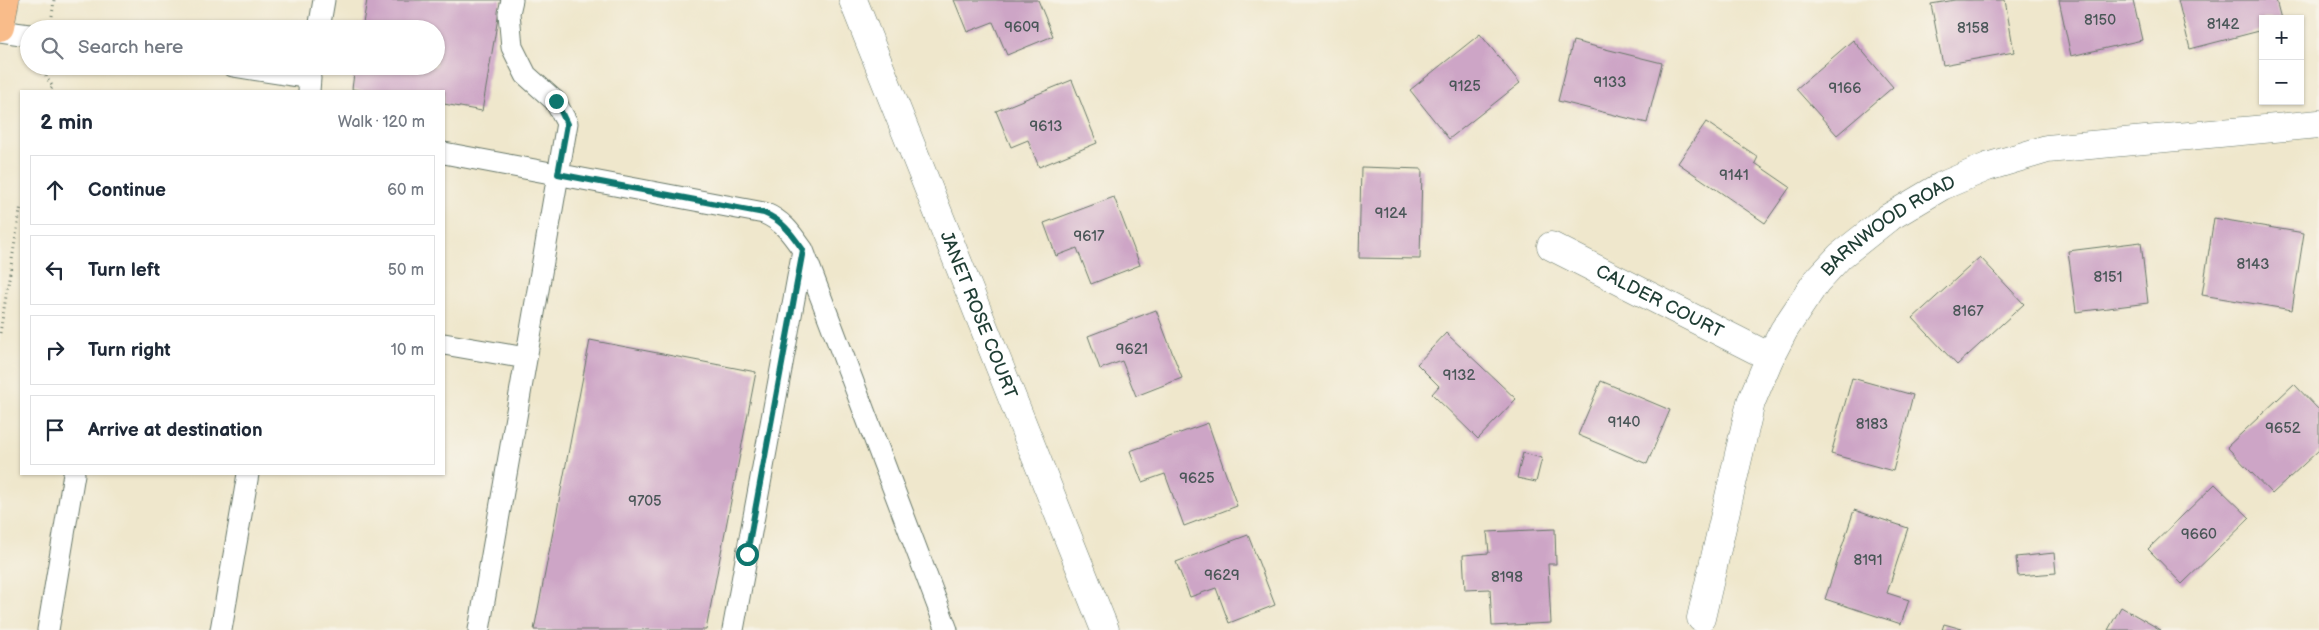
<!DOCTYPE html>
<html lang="en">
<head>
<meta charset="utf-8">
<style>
	:root { --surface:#fff; --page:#f2f2f3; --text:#1f2937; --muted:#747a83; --line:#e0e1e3 }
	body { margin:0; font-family:"Balsamiq Sans",sans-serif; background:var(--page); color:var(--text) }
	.controls { position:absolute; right:15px; top:15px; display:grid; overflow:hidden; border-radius:0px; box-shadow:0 1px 4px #0004 }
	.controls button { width:45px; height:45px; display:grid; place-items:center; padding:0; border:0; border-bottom:1px solid var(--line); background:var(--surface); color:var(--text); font:25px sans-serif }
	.stop { position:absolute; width:15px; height:15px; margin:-11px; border:4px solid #0f766e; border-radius:50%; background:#fff }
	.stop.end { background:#0f766e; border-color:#fff; box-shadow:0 1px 5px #0008 }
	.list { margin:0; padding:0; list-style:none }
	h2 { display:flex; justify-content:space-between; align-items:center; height:65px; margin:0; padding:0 20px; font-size:21px }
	h2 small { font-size:16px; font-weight:400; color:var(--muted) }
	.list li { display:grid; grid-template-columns:32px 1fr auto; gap:15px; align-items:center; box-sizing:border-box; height:70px; margin:0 10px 10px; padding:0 10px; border:1px solid var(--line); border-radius:0px }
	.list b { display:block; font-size:19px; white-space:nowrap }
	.list em { font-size:16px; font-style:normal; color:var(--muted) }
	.icon { flex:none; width:28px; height:28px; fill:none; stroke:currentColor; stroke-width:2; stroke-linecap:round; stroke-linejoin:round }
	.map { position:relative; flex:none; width:2319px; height:630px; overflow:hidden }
	.search { position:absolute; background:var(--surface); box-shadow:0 1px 4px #0004; left:20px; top:20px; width:425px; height:55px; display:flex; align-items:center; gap:12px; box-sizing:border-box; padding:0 18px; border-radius:28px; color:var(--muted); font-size:19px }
	.panel { position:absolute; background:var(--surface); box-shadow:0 1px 4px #0004; left:20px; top:90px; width:425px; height:385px; border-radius:0px }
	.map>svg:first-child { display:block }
	.building { fill:#cda5c6 }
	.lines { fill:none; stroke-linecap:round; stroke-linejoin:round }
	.lane-casing { stroke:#687869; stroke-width:23 }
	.street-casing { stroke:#687869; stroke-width:29 }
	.highway-casing { stroke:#687869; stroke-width:29 }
	.path { stroke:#687869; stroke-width:3; stroke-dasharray:1 4; stroke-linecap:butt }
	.lane { stroke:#fff; stroke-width:21 }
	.street { stroke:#fff; stroke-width:28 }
	.highway { stroke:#f9bc8a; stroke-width:28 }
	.route { stroke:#0f766e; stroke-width:6 }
	.labels { text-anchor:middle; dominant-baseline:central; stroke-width:4; stroke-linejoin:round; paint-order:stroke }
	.number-label { font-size:15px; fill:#4a5758 }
	.street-label { font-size:18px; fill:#1f3d34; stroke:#f7f3e8 }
</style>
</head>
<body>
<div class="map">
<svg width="2319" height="630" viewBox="0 0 2319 630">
	<rect width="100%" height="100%" fill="#f7f3e8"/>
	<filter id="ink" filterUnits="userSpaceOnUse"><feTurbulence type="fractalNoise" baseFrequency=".02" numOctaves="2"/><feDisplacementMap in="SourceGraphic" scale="10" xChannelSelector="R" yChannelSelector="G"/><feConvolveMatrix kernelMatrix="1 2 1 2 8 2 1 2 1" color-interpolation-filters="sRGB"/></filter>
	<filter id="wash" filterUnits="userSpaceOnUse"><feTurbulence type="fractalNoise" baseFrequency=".0096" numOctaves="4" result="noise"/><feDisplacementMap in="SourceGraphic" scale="20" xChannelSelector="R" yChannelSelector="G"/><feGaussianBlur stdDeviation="1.12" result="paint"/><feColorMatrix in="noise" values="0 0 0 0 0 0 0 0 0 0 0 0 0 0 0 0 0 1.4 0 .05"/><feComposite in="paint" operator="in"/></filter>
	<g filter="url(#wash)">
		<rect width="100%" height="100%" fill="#efe7cc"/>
		<g id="blocks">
			<path class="building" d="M367,0h134l-19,111 -38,-7v-13h-80l-12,-2 3,-23h81v-37h-74z
				M954,0h84l15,36 -46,19 -14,-33 -26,10z
				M1955,0h50l9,52 -71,13 -12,-61z
				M2059,0h74l9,40 -71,16z
				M2178,0h98l5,19h-18v11l-73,19z
				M1480,34l40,49 -71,56 -39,-49z
				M1853,40l40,47 -56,48 -41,-46z
				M1573,41l89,22 -15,60 -89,-22z
				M1072,80l25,63 -58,24 -11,-27 -17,7 -15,-36z
				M1706,122l52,35 -3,6 35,24 -25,36 -87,-60z
				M1361,167l61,2 -2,90 -61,-1z
				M1114,197l26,68 -49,19 -14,-36 -21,8 -12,-33z
				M2214,218l90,15 -12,77 -90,-15z
				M2141,242l7,61 -72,9 -8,-61z
				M1980,257l44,47 -67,61 -44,-47z
				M1156,310l26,68 -46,18 -14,-35 -22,8 -12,-33z
				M1446,333l70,66 -38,40 -46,-45 7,-8 -22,-22z
				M590,340l166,32 -50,258h-172z
				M1852,378l61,17 -20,76 -62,-17z
				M1601,381l69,29 -23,54 -69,-29z
				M2294,384l25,26v40l-47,44 -45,-47z
				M1208,423l29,83 -53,20 -19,-52 -23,8 -12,-31z
				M1523,453l19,5 -6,24 -19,-4z
				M2215,484l35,34 -68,66 -34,-35z
				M1854,510l54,18 -21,65 22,7 -8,24 -76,-25z
				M1555,529l1,35h-8l3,59 -59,3 -2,-37 -25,1 -2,-35 26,-2 -2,-21z
				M1248,535l27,70 -46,18 -13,-35 -26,9 -14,-35z
				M2054,553l2,20 -38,3 -2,-19z
				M2121,607l40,23h-53z
				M1944,624l18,5v1h-20z"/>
		</g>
	</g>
	<g filter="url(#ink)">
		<use href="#blocks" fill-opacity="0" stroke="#687869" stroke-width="1"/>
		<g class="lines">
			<g class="lane-casing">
				<path id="lane" d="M319,29l5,-29
					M0,31l29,4
					M233,66l77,12 -1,13
					M444,153l320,60c19,8 27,20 39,37
					M444,344l82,14
					M48,630l26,-156
					M221,630l27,-156
					M479,630l88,-507 -12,-22 -29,-26 -14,-28 -3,-34 3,-13
					M733,630l70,-380 144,380"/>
			</g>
			<g class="street-casing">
				<g id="street">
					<path id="s1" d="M853,0l252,630"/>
					<path id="s2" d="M1551,246l219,111"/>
					<path id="s3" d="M1701,618l50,-216 19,-45 14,-27 32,-48 24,-26 48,-38 54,-32 45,-19 60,-18 272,-25"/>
				</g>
			</g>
			<g class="highway-casing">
				<path id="highway" d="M0,27l5,-27"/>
			</g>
			<path class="path" d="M52,16l2,-16
				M48,66l-2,11 7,10 -4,4
				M0,333l21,-128"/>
			<use href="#lane" class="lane"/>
			<use href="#street" class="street"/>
			<use href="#highway" class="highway"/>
		</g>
	</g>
	<g class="lines" filter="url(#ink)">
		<path class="route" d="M556,101l11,23 -9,50 206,39c19,8 27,20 39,37l-56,304"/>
	</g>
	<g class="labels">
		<g class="number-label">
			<text x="2100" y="20">8150</text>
			<text x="2223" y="24">8142</text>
			<text x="1022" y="27">9609</text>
			<text x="1973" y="28">8158</text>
			<text x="1610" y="82">9133</text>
			<text x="1465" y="86">9125</text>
			<text x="1845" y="88">9166</text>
			<text x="1046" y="126">9613</text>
			<text x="1734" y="175">9141</text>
			<text x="1391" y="213">9124</text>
			<text x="1089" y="236">9617</text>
			<text x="2253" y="264">8143</text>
			<text x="2108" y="277">8151</text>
			<text x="1968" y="311">8167</text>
			<text x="1132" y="349">9621</text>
			<text x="1459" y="375">9132</text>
			<text x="1624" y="422">9140</text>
			<text x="1872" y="424">8183</text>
			<text x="2283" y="428">9652</text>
			<text x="1197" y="478">9625</text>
			<text x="645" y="501">9705</text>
			<text x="2199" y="534">9660</text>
			<text x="1868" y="560">8191</text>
			<text x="1222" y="575">9629</text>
			<text x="1507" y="577">8198</text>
		</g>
		<g class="street-label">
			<text stroke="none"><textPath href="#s3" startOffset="451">BARNWOOD ROAD</textPath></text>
			<text stroke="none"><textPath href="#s2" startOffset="122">CALDER COURT</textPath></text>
			<text stroke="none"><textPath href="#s1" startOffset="339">JANET ROSE COURT</textPath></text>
		</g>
	</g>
</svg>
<div class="controls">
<button>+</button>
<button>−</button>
</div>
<div class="stop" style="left:747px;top:554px"></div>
<div class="stop end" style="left:556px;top:101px"></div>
<div class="search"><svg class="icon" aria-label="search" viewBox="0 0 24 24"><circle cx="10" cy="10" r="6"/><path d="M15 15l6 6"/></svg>Search here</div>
<section class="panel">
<h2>2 min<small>Walk · 120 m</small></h2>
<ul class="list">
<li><svg class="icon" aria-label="ahead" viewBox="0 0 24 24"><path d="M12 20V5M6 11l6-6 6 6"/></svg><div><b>Continue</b></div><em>60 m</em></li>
<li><svg class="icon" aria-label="left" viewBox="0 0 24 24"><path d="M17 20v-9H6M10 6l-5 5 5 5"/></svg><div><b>Turn left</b></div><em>50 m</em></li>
<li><svg class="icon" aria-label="right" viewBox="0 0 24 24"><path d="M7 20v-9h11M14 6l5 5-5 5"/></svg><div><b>Turn right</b></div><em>10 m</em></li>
<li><svg class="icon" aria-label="arrive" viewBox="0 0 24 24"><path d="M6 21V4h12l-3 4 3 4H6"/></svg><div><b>Arrive at destination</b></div></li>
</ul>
</section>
</div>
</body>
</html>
